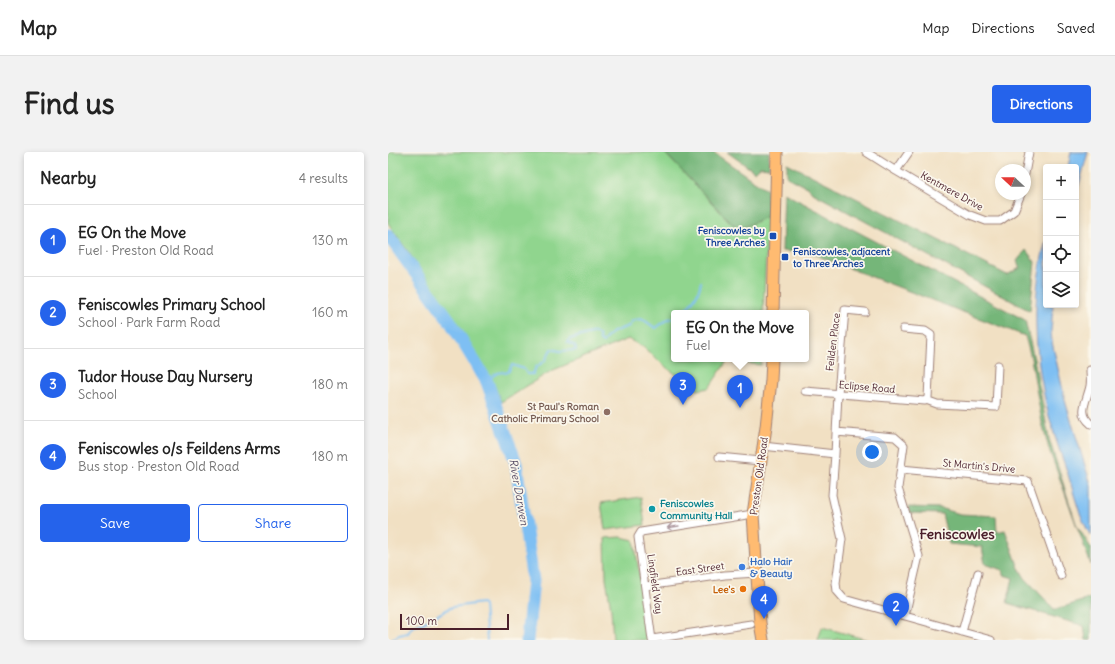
<!DOCTYPE html>
<html lang="en">
<head>
<meta charset="utf-8">
<style>
	:root { --surface:#fff; --page:#f2f2f2; --text:#222; --muted:#767676; --line:#e0e0e0; --accent:#2563eb }
	body { margin:0; font-family:Delius,sans-serif; background:var(--page); color:var(--text) }
	.controls { position:absolute; right:12px; top:12px; display:grid; overflow:hidden; border-radius:4px; box-shadow:0 2px 6px #0003 }
	.controls button { width:36px; height:36px; display:grid; place-items:center; padding:0; border:0; border-bottom:1px solid var(--line); background:var(--surface); color:var(--text); font:20px sans-serif }
	.compass { position:absolute; left:607px; top:12px; width:36px; height:36px; border-radius:50%; background:var(--surface); box-shadow:0 2px 6px #0003; rotate:292deg }
	.scale { position:absolute; left:12px; bottom:10px; width:109px; box-sizing:border-box; padding-left:4px; border:2px solid #4a1f2b; border-top:0; font-size:11px; line-height:14px; white-space:nowrap; color:#4a1f2b; -webkit-text-stroke:3px #fbf7ec; paint-order:stroke }
	.you { position:absolute; left:484px; top:300px; width:14px; height:14px; margin:-10px; border:3px solid #fff; border-radius:50%; background:#1a73e8; box-shadow:0 0 0 6px #1a73e833 }
	.badge { display:grid; place-items:center; width:26px; height:26px; border-radius:50%; background:var(--accent); color:#fff; font-size:13px; font-weight:700 }
	.pin { position:absolute; translate:-50% -33px; filter:drop-shadow(0 1px 2px #0008) }
	.pin::after { content:''; position:absolute; top:21px; width:14px; height:12px; background:inherit; clip-path:polygon(0 0,100% 0,50% 100%) }
	.popup { position:absolute; left:283px; top:158px; width:138px; height:52px; box-sizing:border-box; display:grid; place-content:center; border-radius:4px; background:var(--surface); filter:drop-shadow(0 1px 3px #0005); font-size:13px; white-space:nowrap; color:var(--muted) }
	.popup b { font-size:15px; color:var(--text) }
	.popup::after { content:''; position:absolute; left:50%; top:100%; margin-left:-8px; border:8px solid transparent; border-top-color:var(--surface) }
	.list { margin:0; padding:0; list-style:none }
	h2 { display:flex; justify-content:space-between; align-items:center; height:52px; margin:0; padding:0 16px; font-size:17px }
	h2 small { font-size:13px; font-weight:400; color:var(--muted) }
	.list li { display:grid; grid-template-columns:26px 1fr auto; gap:12px; align-items:center; box-sizing:border-box; height:72px; padding:0 16px; border-top:1px solid var(--line) }
	.list b { display:block; font-size:15px; white-space:nowrap }
	.list p { margin:0; font-size:13px; white-space:nowrap; color:var(--muted) }
	.list em { font-size:13px; font-style:normal; color:var(--muted) }
	.actions { display:flex; gap:8px; padding:12px 16px }
	.actions a { flex:1; padding:9px 0; border:1px solid var(--accent); border-radius:4px; text-align:center; font-size:14px; color:var(--accent) }
	.actions .main { background:var(--accent); color:#fff }
	.icon { flex:none; width:22px; height:22px; fill:none; stroke:currentColor; stroke-width:2; stroke-linecap:round; stroke-linejoin:round }
	.map { position:relative; flex:none; width:703px; height:488px; overflow:hidden; border-radius:4px }
	header { display:flex; align-items:center; gap:24px; box-sizing:border-box; height:56px; padding:0 20px; background:var(--surface); border-bottom:1px solid var(--line) }
	header strong { font-size:19px }
	nav { display:flex; gap:22px; margin-inline-start:auto; font-size:14px }
	.intro { display:flex; align-items:center; justify-content:space-between; box-sizing:border-box; height:96px; padding:0 24px }
	h1 { margin:0; font-size:28px }
	.button { padding:10px 18px; border-radius:4px; background:var(--accent); color:#fff; font-size:14px; font-weight:700 }
	main { display:flex; gap:24px; padding:0 24px }
	aside { flex:1; background:var(--surface); border-radius:4px; box-shadow:0 2px 6px #0003 }
	.map>svg:first-child { display:block }
	.green { fill:#90d58e; stroke:#6d7a5c }
	.forest { fill:#74b679; stroke:#5f6a52 }
	.water { fill:#7ebff3; stroke:#646f8f }
	.lines { fill:none; stroke-linecap:round; stroke-linejoin:round }
	.stream { stroke:#7ebff3; stroke-width:2 }
	.river { stroke:#7ebff3; stroke-width:13 }
	.minor-casing { stroke:#9e8077; stroke-width:9 }
	.primary-casing { stroke:#9e8077; stroke-width:13 }
	.minor { stroke:#fff; stroke-width:7 }
	.primary { stroke:#ffbb71; stroke-width:11 }
	.oneway { stroke:#ae9aa0 }
	.transit-dot { fill:#1a4fb4; stroke:#fbf7ec; stroke-width:1.5 }
	.education-dot { fill:#8d6e63; stroke:#fbf7ec; stroke-width:1.5 }
	.culture-dot { fill:#0f9aa8; stroke:#fbf7ec; stroke-width:1.5 }
	.shop-dot { fill:#3f7fe0; stroke:#fbf7ec; stroke-width:1.5 }
	.food-dot { fill:#e8710a; stroke:#fbf7ec; stroke-width:1.5 }
	.labels { text-anchor:middle; dominant-baseline:central; stroke-width:3.5; stroke-linejoin:round; paint-order:stroke }
	.street-label { font-size:10px; fill:#4a1f2b; stroke:#fbf7ec }
	.transit-label { font-size:10px; font-weight:bold; fill:#164399; stroke:#fbf7ec; text-anchor:end }
	.education-label { font-size:10px; font-weight:bold; fill:#785e54; stroke:#fbf7ec; text-anchor:end }
	.culture-label { font-size:10px; font-weight:bold; fill:#0d838f; stroke:#fbf7ec; text-anchor:start }
	.shop-label { font-size:10px; font-weight:bold; fill:#366cbe; stroke:#fbf7ec; text-anchor:start }
	.food-label { font-size:10px; font-weight:bold; fill:#c56008; stroke:#fbf7ec; text-anchor:end }
	.water-label { font-size:11px; font-style:italic; fill:#5a4f67; stroke:#fbf7ec }
	.district-label { font-size:14px; font-weight:bold; fill:#4a1f2b; stroke:#fbf7ec }
</style>
</head>
<body>
<header>
<strong>Map</strong>
<nav><a>Map</a><a>Directions</a><a>Saved</a></nav>
</header>
<div class="intro"><h1>Find us</h1><a class="button">Directions</a></div>
<main>
<aside>
<h2>Nearby<small>4 results</small></h2>
<ul class="list">
<li><span class="badge">1</span><div><b>EG On the Move</b><p>Fuel · Preston Old Road</p></div><em>130 m</em></li>
<li><span class="badge">2</span><div><b>Feniscowles Primary School</b><p>School · Park Farm Road</p></div><em>160 m</em></li>
<li><span class="badge">3</span><div><b>Tudor House Day Nursery</b><p>School</p></div><em>180 m</em></li>
<li><span class="badge">4</span><div><b>Feniscowles o/s Feildens Arms</b><p>Bus stop · Preston Old Road</p></div><em>180 m</em></li>
</ul>
<div class="actions"><a class="main">Save</a><a>Share</a></div>
</aside>
<div class="map">
<svg width="703" height="488" viewBox="0 0 703 488">
	<rect width="100%" height="100%" fill="#fbf7ec"/>
	<filter id="ink" filterUnits="userSpaceOnUse"><feTurbulence type="fractalNoise" baseFrequency=".025" numOctaves="2"/><feDisplacementMap in="SourceGraphic" scale="8" xChannelSelector="R" yChannelSelector="G"/><feConvolveMatrix kernelMatrix="1 2 1 2 8 2 1 2 1" color-interpolation-filters="sRGB"/></filter>
	<filter id="wash" filterUnits="userSpaceOnUse"><feTurbulence type="fractalNoise" baseFrequency=".012" numOctaves="4" result="noise"/><feDisplacementMap in="SourceGraphic" scale="16" xChannelSelector="R" yChannelSelector="G"/><feGaussianBlur stdDeviation="0.9" result="paint"/><feColorMatrix in="noise" values="0 0 0 0 0 0 0 0 0 0 0 0 0 0 0 0 0 1.4 0 .05"/><feComposite in="paint" operator="in"/></filter>
	<g filter="url(#wash)">
		<rect width="100%" height="100%" fill="#f1e0c3"/>
		<path class="green" d="M0,0h276l68,72 12,3 24,-11 -5,97h-89v46h87v6l-34,-4 -18,27 -11,2 -31,-22 -24,-21 -15,-8 -77,32 -50,31 -6,-15 -34,-59 -73,-105z
			M253,345l4,28 -40,5 -4,-27z
			M233,385l13,3 16,100h-37l-2,-31 -5,-31 -1,-40z
			M434,475l46,13h-25l-6,-2 -1,2h-18z"/>
		<path class="forest" d="M276,0h49l38,27 16,10 1,27 -24,11 -12,-3z
			M339,0h42v16l-9,-1 -5,5z
			M399,11l220,112 13,-7 -3,-7 9,-11 9,12 -5,49 -219,-119 -2,-4 -22,-11z
			M396,41l241,127 9,39 15,80 27,85 15,24v17l-42,-116 -7,-26 -11,-65 -6,-22 -215,-83 -28,-2z
			M520,355l32,1 20,6 36,2 1,16 8,-2 14,38 6,10 29,31h3l34,-11v42h-5l-2,-14 -77,-23 6,-25 -9,-3 -2,-5 -17,-6 -3,-17 -33,-3 -7,-30 -33,-1z"/>
		<path class="water" d="M683,0h17l-12,44v-29h-8z
			M658,89v64h7l-2,26 1,11 14,62 25,81v51c-12,-19 -17,-43 -24,-65 -8,-22 -16,-45 -21,-67 -12,-54 -15,-110 0,-163z"/>
		<g class="lines">
			<path class="stream" d="M294,161c10,-10 16,-16 19,-31
				M99,230c5,-6 11,-12 19,-9l3,-2 3,-6 12,4 3,5h6l3,-7 9,-6 6,-12 9,2 16,-1 -1,-4 -8,-4 3,-3 25,-7 4,3 1,6 3,2c6,-11 15,-13 26,-17l3,-5c14,-5 13,2 24,7l12,-9 6,-1
				M3,488l8,-5 9,-2 4,-6 11,-4 29,-16 30,-4 2,3 3,34"/>
			<path class="river" d="M0,83l62,86 37,61 29,81 17,118 -6,59"/>
		</g>
	</g>
	<g filter="url(#ink)">
		<g class="lines">
			<g class="minor-casing">
				<path id="minor" d="M478,0l30,19 74,44 16,6h14l14,-10 7,-17
					M508,19l13,-19
					M637,22l4,-22
					M702,218c0,6 1,11 0,16 -3,15 -13,27 1,38
					M417,239l120,10 3,-3 3,-63 -6,-4 -22,-2
					M538,248l11,4 59,3 2,-42
					M448,280l59,5 9,8 -6,43 21,68 -14,60
					M375,294l72,8 -3,41 10,44 -6,44 1,8 7,8 147,41
					M447,302l3,-60 7,-84 20,2
					M331,305l41,4
					M513,317l127,12 33,95
					M258,434l79,-11 32,-2
					M574,480l16,-59
					M264,487l99,-15
					M264,488l-14,-103 3,-5 112,-18"/>
			</g>
			<g class="primary-casing">
				<path id="primary" d="M385,161l4,-161
					M375,488l-3,-17 -7,-109 13,-87 5,-47 1,-21"/>
			</g>
			<use href="#minor" class="minor"/>
			<use href="#primary" class="primary"/>
		</g>
		<defs><path id="oneway-shaft" d="M-6 0H5M1.5-3L5.5 0L1.5 3" fill="none" stroke-width="1.6" stroke-linecap="round" stroke-linejoin="round"/></defs>
		<use class="oneway" href="#oneway-shaft" transform="translate(285 375) rotate(171)"/>
	</g>
	<g class="transit-dot">
		<rect x="381" y="80" width="8" height="8" rx="2"/>
		<rect x="393" y="101" width="8" height="8" rx="2"/>
	</g>
	<circle class="education-dot" cx="219" cy="260" r="4"/>
	<circle class="culture-dot" cx="264" cy="357" r="4"/>
	<circle class="shop-dot" cx="354" cy="415" r="4"/>
	<circle class="food-dot" cx="355" cy="437" r="4"/>
	<g class="labels">
		<g class="street-label">
			<text transform="translate(564 39) rotate(29)">Kentmere Drive</text>
			<text transform="translate(445 190) rotate(-83)">Feilden Place</text>
			<text transform="translate(479 235) rotate(5)">Eclipse Road</text>
			<text transform="translate(591 314) rotate(5)">St Martin's Drive</text>
			<text transform="translate(371 324) rotate(-82)">Preston Old Road</text>
			<text transform="translate(312 417) rotate(-8)">East Street</text>
			<text transform="translate(267 432) rotate(82)">Lingfield Way</text>
		</g>
		<g class="transit-label">
			<text x="377" y="78">Feniscowles by<tspan x="377" dy="12">Three Arches</tspan></text>
			<text x="405" y="99" text-anchor="start">Feniscowles, adjacent<tspan x="405" dy="12">to Three Arches</tspan></text>
		</g>
		<g class="education-label">
			<text x="211" y="254">St Paul's Roman<tspan x="211" dy="12">Catholic Primary School</tspan></text>
		</g>
		<g class="culture-label">
			<text x="272" y="351">Feniscowles<tspan x="272" dy="12">Community Hall</tspan></text>
		</g>
		<g class="shop-label">
			<text x="362" y="409">Halo Hair<tspan x="362" dy="12">&amp; Beauty</tspan></text>
		</g>
		<g class="food-label">
			<text x="347" y="437">Lee's</text>
		</g>
		<g class="water-label">
			<text transform="translate(131 340) rotate(80)">River Darwen</text>
		</g>
		<g class="district-label">
			<text x="569" y="382">Feniscowles</text>
		</g>
	</g>
</svg>
<div class="controls">
<button>+</button>
<button>−</button>
<button><svg class="icon" aria-label="locate" viewBox="0 0 24 24"><circle cx="12" cy="12" r="6"/><path d="M12 2v4M12 18v4M2 12h4M18 12h4"/></svg></button>
<button><svg class="icon" aria-label="layers" viewBox="0 0 24 24"><path d="M12 4l9 5-9 5-9-5zM3 14l9 5 9-5"/></svg></button>
</div>
<svg class="compass" viewBox="-18 -18 36 36"><path d="M0-13l5 13h-10z" fill="#e53935"/><path d="M0 13l5-13h-10z" fill="#767676"/></svg>
<div class="scale">100 m</div>
<div class="you"></div>
<div class="pin badge" style="left:352px;top:256px">1</div>
<div class="popup"><b>EG On the Move</b>Fuel</div>
<div class="pin badge" style="left:508px;top:474px">2</div>
<div class="pin badge" style="left:295px;top:253px">3</div>
<div class="pin badge" style="left:376px;top:467px">4</div>
</div>
</main>
</body>
</html>
